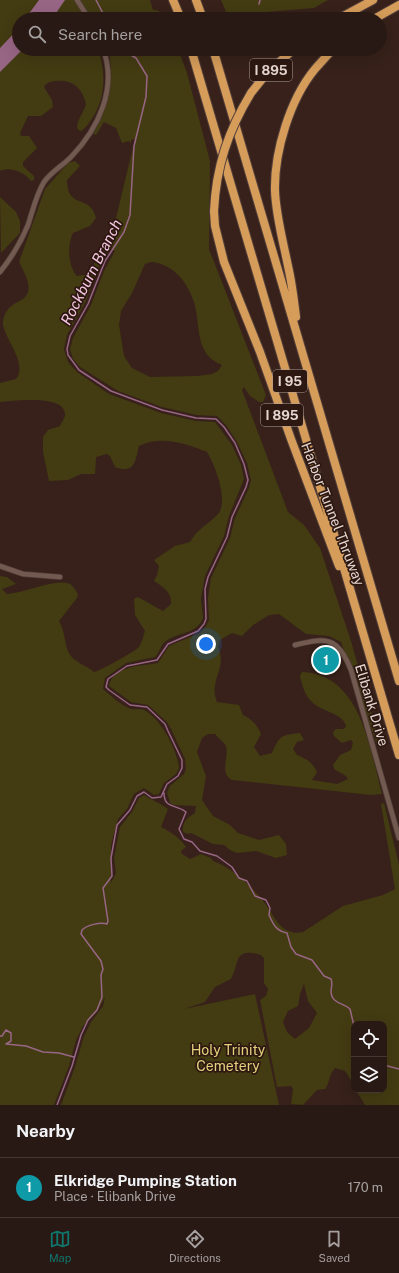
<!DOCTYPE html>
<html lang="en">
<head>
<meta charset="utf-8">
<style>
	:root { --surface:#291914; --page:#352622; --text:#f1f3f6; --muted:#a5a0a0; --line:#453834; --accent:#0f766e }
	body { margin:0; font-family:"Public Sans",sans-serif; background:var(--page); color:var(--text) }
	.controls { position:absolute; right:12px; bottom:12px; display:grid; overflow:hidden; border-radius:8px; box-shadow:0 4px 16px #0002 }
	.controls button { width:36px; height:36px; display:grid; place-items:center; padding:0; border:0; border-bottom:1px solid var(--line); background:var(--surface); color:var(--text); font:20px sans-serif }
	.you { position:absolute; left:206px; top:644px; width:14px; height:14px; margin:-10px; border:3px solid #fff; border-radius:50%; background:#1a73e8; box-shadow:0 0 0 6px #1a73e833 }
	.badge { display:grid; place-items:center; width:26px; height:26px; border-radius:50%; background:var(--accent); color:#fff; font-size:13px; font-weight:700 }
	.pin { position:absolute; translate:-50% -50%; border:2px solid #fff; box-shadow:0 1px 4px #0006 }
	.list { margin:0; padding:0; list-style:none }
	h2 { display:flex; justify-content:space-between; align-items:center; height:52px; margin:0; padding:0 16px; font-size:17px }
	h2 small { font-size:13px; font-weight:400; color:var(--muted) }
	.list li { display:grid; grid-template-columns:26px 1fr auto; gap:12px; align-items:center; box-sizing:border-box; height:60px; padding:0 16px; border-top:1px solid var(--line) }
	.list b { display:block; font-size:15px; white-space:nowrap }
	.list p { margin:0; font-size:13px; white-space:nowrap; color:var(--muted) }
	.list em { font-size:13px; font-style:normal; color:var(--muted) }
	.icon { flex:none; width:22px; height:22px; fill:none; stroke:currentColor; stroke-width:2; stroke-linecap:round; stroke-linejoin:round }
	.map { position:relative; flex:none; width:399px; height:1105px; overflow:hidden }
	.search { position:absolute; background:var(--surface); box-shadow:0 4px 16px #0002; left:12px; right:12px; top:12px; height:44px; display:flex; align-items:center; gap:10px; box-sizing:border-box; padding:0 14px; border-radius:22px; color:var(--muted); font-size:15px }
	.sheet { height:112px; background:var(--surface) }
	nav { display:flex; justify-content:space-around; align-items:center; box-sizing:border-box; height:56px; border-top:1px solid var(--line); background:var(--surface); font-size:11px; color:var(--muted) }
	nav a { display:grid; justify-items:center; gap:2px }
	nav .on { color:var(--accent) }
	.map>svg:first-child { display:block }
	.green { fill:#433b12; fill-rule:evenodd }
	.water { fill:#986685 }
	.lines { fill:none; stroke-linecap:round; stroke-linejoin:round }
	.stream { stroke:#986685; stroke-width:1.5 }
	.minor-casing { stroke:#523f3a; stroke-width:6 }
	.motorway-casing { stroke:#523f3a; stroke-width:10 }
	.minor { stroke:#735a51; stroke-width:4.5 }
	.motorway { stroke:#d69c5a; stroke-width:8 }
	.motorway-bridge-casing { stroke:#523f3a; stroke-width:10; stroke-linecap:butt }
	.motorway-bridge { stroke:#d69c5a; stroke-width:8 }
	.labels { text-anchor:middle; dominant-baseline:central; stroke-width:3.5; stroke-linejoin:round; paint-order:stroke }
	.shield { fill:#2d1811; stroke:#ae9d97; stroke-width:1 }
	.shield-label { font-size:13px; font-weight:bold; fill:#e5d6d1 }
	.street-label { font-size:14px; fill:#e5d6d1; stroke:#2d1811 }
	.park-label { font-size:14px; fill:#e4d17d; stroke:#2d1811 }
	.water-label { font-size:15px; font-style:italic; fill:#f6c7e3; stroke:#2d1811 }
</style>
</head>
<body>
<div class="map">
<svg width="399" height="1105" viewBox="0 0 399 1105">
	<rect width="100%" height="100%" fill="#37211a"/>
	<path class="green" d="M0,0h150l3,10h3l9,4 2,5h-148v30h79c10,29 7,58 -15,81l-3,1 -3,-3c0,-8 7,-16 9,-24 -4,-17 -14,-25 -31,-23 -5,1 -8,1 -11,6l8,13 1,7 -12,9h-13l-8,17 1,3h8l8,12 -14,14v4l11,10v4l-3,1c-7,-9 -20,-15 -31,-10z
		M221,0h107l-14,8 -48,4 -4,7h-33z
		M108,49h70l9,24 23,88 -1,88 57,146 -3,7h-4l-9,-6 -6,-9 -2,3 46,122 16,13 16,23 31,93 30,106 -4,-2 -36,-103 -12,-6 -23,-2 -27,-20 -10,1 -16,10 -11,11 -10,-3 -12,7 -2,7c10,22 -10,33 -1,55l22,3 4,10c9,4 14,10 18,19l-7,13 6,9 12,-3c8,-18 9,-18 28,-20l4,7 -7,2 -4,7 4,6c10,4 15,7 20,17l-5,8 25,4 11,-5 -2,-3 -12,-7 -1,-4 7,-10 11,-5 2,-7 -2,-3 -9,3 -8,-7 -1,-4 3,-3h8l2,-3c-4,-14 -25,-14 -34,-24 -7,-6 -10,-17 -12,-26l2,-4c59,2 68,77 80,122l-11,1 -139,-15c-13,-7 -3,-22 -6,-34 -2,-4 -8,-8 -11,-12h-7l-6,4 -5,14 9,24 -4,24 11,16 17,9 8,8 21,7 20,-5 7,9 1,11 -11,3 -20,-7 -19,2 -7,-3 -6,-5 -11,-1 -22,-11 -3,1 -5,-2c-1,-10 4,-14 12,-19l1,-7 -22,-1 -4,-2 -3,-10 3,-7 14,-12 2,-5 -1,-10 -14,-30 -4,-7 -19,-17 -17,-3 -22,-16c4,-21 34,-20 49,-23l11,-17 31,-13 6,-7 3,-6 -1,-22 3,-20 19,-40 5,-20 14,-30 2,-8 -4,-17 -10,-21 -11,-17 -9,-9 -20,-1 -35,-8 -44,-16 -38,-24 -7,-8 -3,-10 3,-11 18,-33 13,-34 11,-20 -5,-3 -12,20 -13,35 -18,32 -3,14 4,13 9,10 32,22 52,19 35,8 19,1 17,23 9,20 3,14 -15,37 -5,20 -19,40 -4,22 2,20c-7,17 -25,14 -37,23 -6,4 -6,11 -11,16l-29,6 -21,15 -2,11c7,6 19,17 28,20 5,1 10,-1 15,2 16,10 31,38 33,57l-3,6 -12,9 -5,11 -5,1 -10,-7 -10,6 -7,15 -9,10 -7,26v38l5,-10 -2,-15 6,-31 12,-15 7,-14 5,-3c8,5 16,8 24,14l-7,18c10,5 19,11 25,20l-4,3 -1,3 9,6 11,-5 10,4 2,3c20,7 38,25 51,41 7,8 10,18 18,25 6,5 14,7 21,5l40,-26 40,-11 12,-6 -14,-85 3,-1 15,62v240h-34l-9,-15h28v-66h-30v61l-9,-14 -10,-3c-7,8 -5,15 -10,21l-8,1 -14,15 -12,-1 2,-15 -2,-3 -14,1 -17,-87 6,-4 2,-7 -4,-6v-25l-3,-3c-28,-8 -21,8 -30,24l-16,8 -10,15 -21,7 71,-15 24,111h-218l14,-38 9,-31 7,-14 12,-16 2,-9 -8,15 -14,14 -7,14 -7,26 -15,39h-54v-529l7,1 9,7 -14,5 5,5c18,-1 43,-14 60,-11 6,1 8,7 11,11l-1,4 -18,23c7,12 5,25 11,34 6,8 16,10 24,17 6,-1 38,-19 44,-24 4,-5 5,-11 7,-17l-10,-16 -1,-16 4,-2 25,14 8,-7c1,-12 -8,-17 -17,-23l3,-6 2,-9 -5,-6 21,-14 15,-4c9,-15 18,-17 28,-28 11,-13 -3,-49 -11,-62 -21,-9 -48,-17 -68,-6 -4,16 -4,28 -24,21l-5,-11 -3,-2 -11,3 -1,17h-14l-13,6 -19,1 -6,-29v-15l5,-7 12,-4c1,-3 5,-8 5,-11 1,-21 -52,-14 -65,-13v-19l16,-4c13,-17 -15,-43 -13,-58 5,-30 43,-10 16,-59l26,-73 23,-26 7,-2 5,5 -13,14c0,30 24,14 29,38l-6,8 -17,7c-6,12 -5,33 4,43l12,-2 27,-51 1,-5h-1l19,-79 -4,1v3l-2,-2 -7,2 -6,-15 -12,-6 -8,13 -3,-1c15,-28 23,-53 15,-85zM152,262c9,1 18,5 24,11 9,8 14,18 18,29 7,24 0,52 28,63l-4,6 -6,3 -15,2 -47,1 -18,-9 -8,-12 -5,-31 2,-14 11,-18 13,-29zM304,984l4,17 9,12 -8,15 -14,11 -8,-7 -4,-10 5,-11 10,-5 2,-12z
		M0,197l16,15 4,9v12l-19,20z"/>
	<path class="water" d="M39,0h26l-13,19h-27z
		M19,28v21h4l-23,23v-24z"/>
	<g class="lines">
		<path class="stream" d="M96,0l10,19
			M259,4l1,-4
			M164,793c0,16 12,11 22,19l-7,17 5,10 8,3 8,9 17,5 15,11 7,11 8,3 8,15 11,4 4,8 -1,7c4,9 7,16 18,18l4,14 5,7 16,6 12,16 7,3c2,5 0,8 0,13 1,12 13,11 19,17l4,17
			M0,1036h2l4,-6 5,3v8l-5,3 20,2 17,6 16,1 15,4
			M384,1065l15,4
			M57,1105l15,-39 9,-31 7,-15 9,-10 5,-13 -1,-22 2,-6 -2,-8 -20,-27 1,-4c5,-5 18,-8 25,-6l1,-3 -5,-33 9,-12 -1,-18 6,-33 13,-15 7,-14 7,-4 8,6 9,-1 6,-13 11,-8 4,-8v-8l-14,-29 -3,-7 -18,-17 -17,-2 -21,-15 -3,-3 2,-8 19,-13 30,-6 11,-16 30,-13 6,-7 2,-5 -1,-30 3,-12 19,-40 5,-20 14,-30 2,-7 -4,-16 -9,-21 -11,-16 -8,-8 -20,-1 -34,-8 -51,-19 -32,-21 -11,-15 -1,-6 3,-13 18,-32 17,-43 19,-29 6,-17 4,-69 12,-49 1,-21 -11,-18 -16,-9"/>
		<g class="minor-casing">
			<path id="minor" d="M77,0l12,19
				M0,272c12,-15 21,-30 28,-47 5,-15 8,-30 16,-43 7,-10 18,-16 27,-25 27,-28 47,-69 32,-108
				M0,566l23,8 37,3
				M295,645c32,-8 43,-8 56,25l48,168"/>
		</g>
		<g class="motorway-casing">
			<path id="motorway" d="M173,0l8,19
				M196,0l7,19
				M338,19l35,-19
				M374,19l25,-14
				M191,49l208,706
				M213,49l186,632
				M251,93l16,-20 27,-24
				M214,211l1,15 9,36 36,90 31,87 48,127
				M296,317c-2,-17 -4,-34 -8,-51 -5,-25 -12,-50 -13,-75 -1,-39 15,-92 40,-122 6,-7 12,-13 18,-20"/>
		</g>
		<use href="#minor" class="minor"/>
		<use href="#motorway" class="motorway"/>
		<g class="motorway-bridge-casing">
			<path id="motorway-bridge" d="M214,211c2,-44 14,-80 37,-118"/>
		</g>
		<use href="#motorway-bridge" class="motorway-bridge"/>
	</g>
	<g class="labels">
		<g class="shield">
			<rect x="250" y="59" width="42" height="22" rx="3"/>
			<rect x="273" y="370" width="34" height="22" rx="3"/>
			<rect x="261" y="404" width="42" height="22" rx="3"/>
		</g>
		<g class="shield-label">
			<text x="271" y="70">I 895</text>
			<text x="290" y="381">I 95</text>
			<text x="282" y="415">I 895</text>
		</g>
		<g class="street-label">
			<text transform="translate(333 514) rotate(69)">Harbor Tunnel Thruway</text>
			<text transform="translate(372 705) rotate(73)">Elibank Drive</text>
		</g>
		<g class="park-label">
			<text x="228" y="1050">Holy Trinity<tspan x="228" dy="16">Cemetery</tspan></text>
		</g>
		<g class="water-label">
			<text transform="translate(91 272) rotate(-63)">Rockburn Branch</text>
		</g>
	</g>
</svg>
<div class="controls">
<button><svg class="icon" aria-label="locate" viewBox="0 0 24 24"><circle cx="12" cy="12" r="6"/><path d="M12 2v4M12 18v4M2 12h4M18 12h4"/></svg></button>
<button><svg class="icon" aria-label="layers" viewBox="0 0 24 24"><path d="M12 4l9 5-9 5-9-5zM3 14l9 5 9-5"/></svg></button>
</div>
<div class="you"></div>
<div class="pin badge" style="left:326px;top:660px;background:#0f9aa8">1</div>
<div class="search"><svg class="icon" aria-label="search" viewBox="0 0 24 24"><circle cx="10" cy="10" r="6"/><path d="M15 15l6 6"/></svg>Search here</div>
</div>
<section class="sheet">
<h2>Nearby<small></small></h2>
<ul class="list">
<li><span class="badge" style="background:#0f9aa8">1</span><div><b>Elkridge Pumping Station</b><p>Place · Elibank Drive</p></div><em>170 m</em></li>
</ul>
</section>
<nav>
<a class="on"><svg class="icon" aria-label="map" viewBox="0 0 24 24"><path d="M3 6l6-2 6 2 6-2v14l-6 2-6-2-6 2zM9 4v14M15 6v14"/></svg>Map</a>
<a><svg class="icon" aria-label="directions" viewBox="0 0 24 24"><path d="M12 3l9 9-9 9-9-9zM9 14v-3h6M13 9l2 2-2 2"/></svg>Directions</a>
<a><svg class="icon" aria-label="saved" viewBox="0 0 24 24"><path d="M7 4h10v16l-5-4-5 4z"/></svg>Saved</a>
</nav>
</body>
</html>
